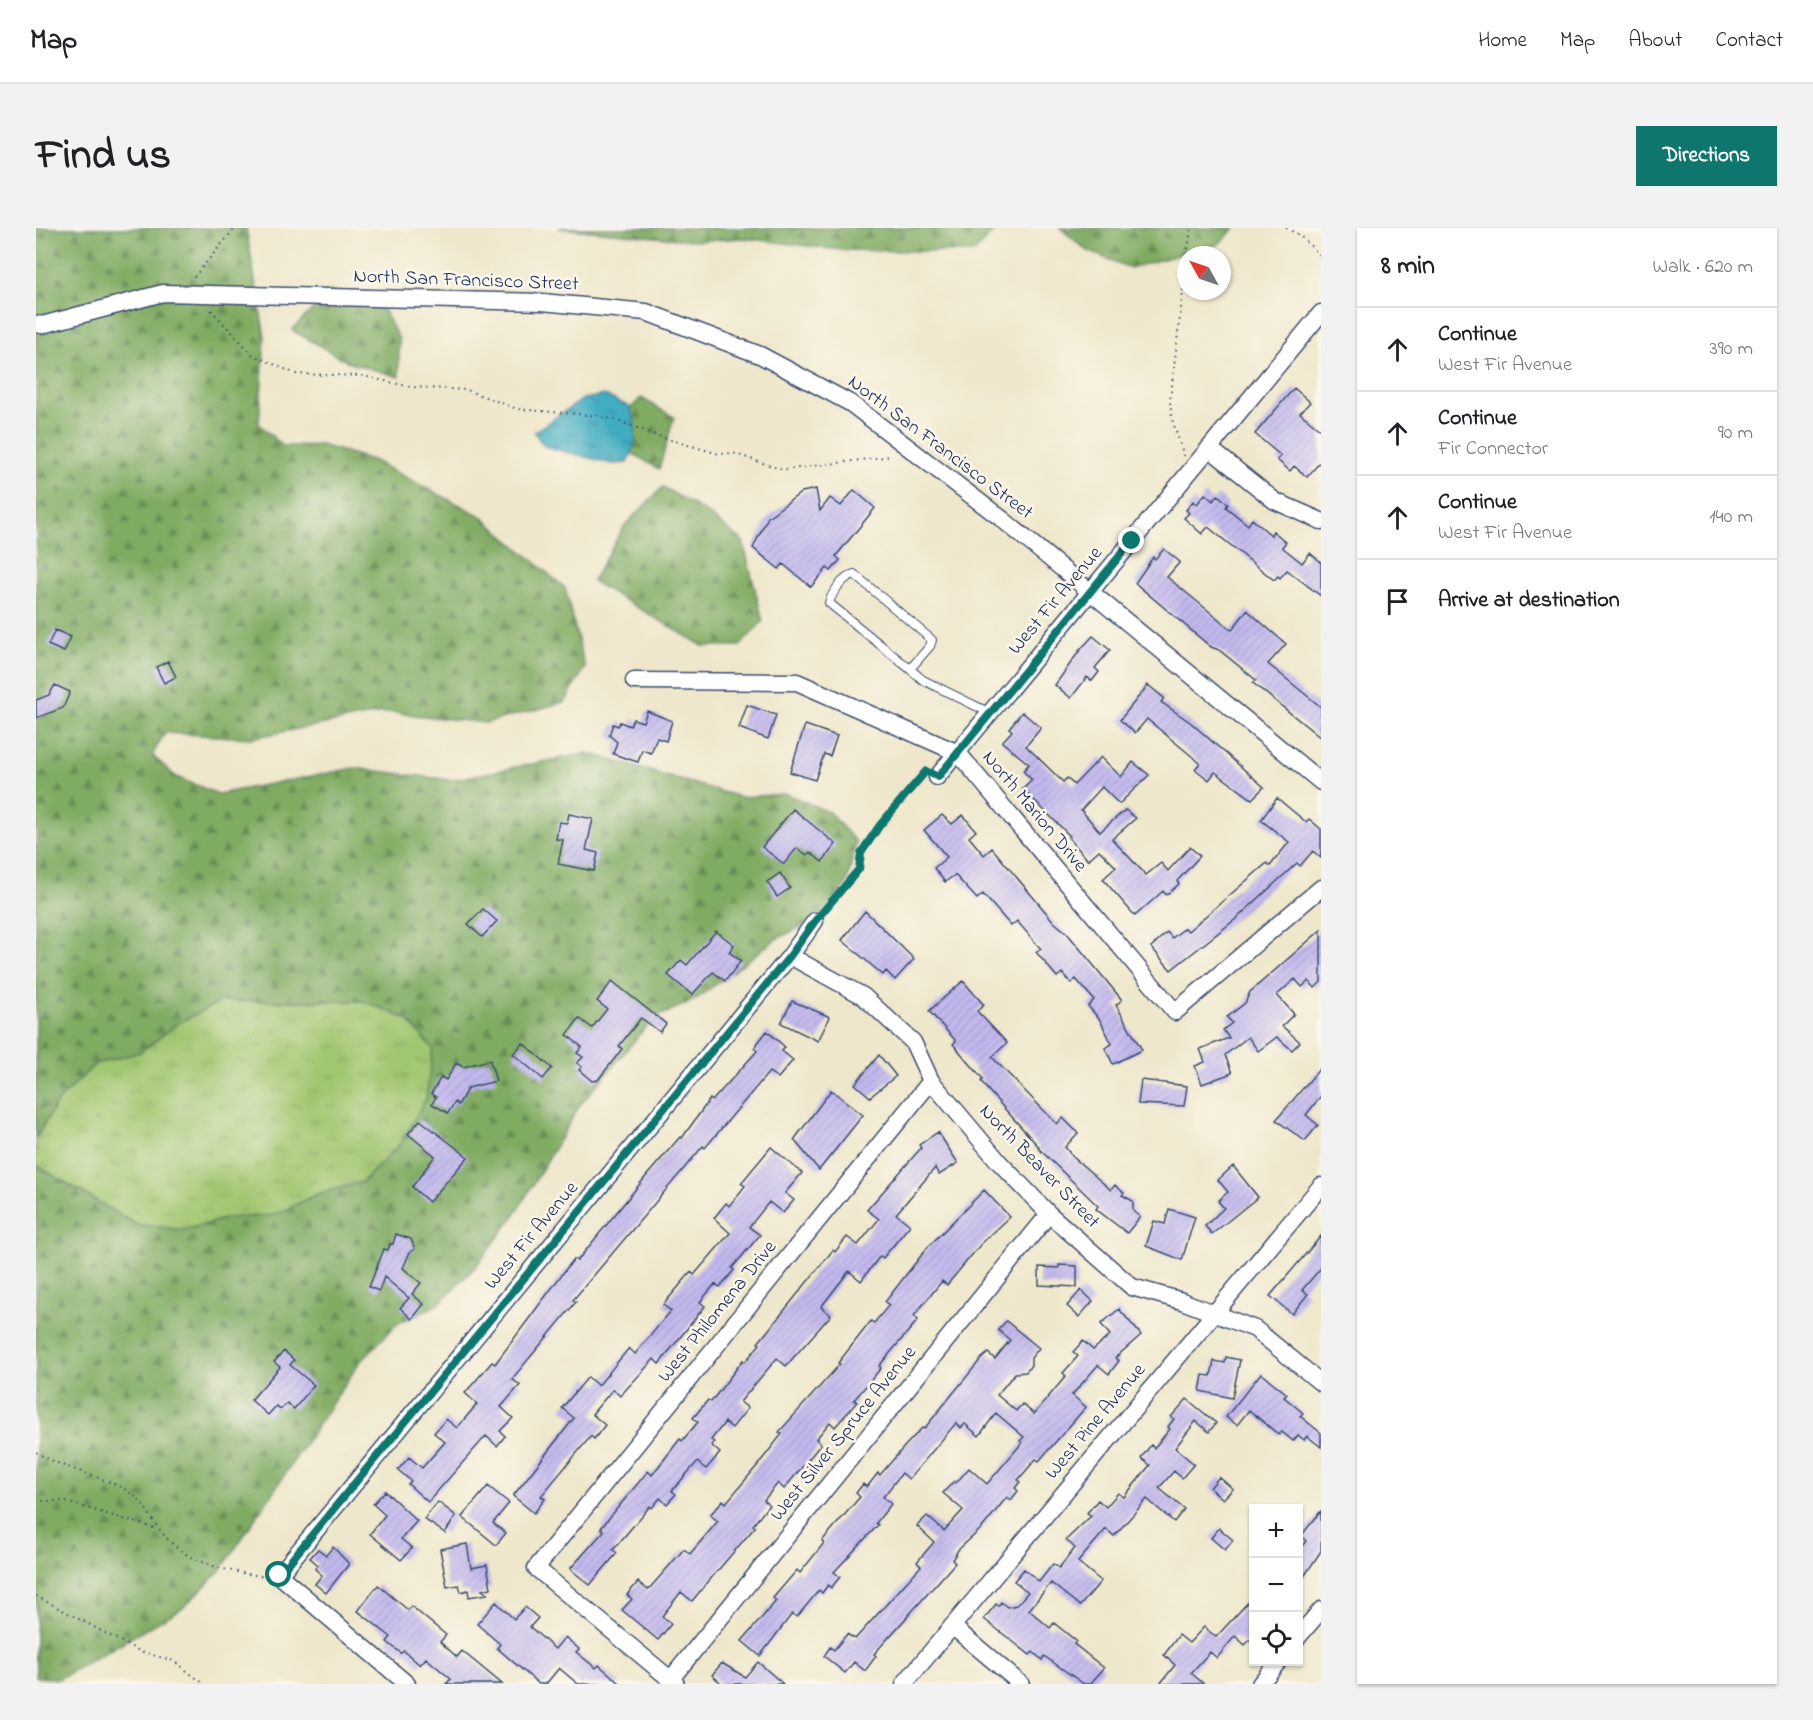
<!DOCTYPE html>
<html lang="en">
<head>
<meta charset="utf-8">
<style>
	:root { --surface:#fff; --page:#f2f2f2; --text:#202124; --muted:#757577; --line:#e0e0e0; --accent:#0f766e }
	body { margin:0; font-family:"Indie Flower",sans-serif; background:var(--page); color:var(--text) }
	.controls { position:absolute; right:18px; bottom:18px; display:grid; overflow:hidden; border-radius:0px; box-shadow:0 2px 4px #0004 }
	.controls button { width:54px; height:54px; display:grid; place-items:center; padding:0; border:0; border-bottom:2px solid var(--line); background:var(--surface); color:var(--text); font:30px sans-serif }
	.compass { position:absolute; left:1141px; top:18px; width:54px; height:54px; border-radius:50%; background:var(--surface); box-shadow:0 2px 4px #0004; rotate:310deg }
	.stop { position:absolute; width:18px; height:18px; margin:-14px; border:4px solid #0f766e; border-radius:50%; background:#fff }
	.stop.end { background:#0f766e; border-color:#fff; box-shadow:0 2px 6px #0008 }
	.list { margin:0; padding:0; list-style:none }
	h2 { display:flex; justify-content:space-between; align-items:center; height:78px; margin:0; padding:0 24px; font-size:26px }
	h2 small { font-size:20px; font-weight:400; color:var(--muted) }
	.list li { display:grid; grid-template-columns:39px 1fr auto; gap:18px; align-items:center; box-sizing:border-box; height:84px; padding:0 24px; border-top:2px solid var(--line) }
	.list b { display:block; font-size:22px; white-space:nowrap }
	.list p { margin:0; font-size:20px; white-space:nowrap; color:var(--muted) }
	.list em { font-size:20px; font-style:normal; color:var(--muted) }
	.icon { flex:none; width:33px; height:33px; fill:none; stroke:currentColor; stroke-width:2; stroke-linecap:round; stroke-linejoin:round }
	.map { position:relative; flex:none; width:1285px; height:1456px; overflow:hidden; border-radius:0px }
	header { display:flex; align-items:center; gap:36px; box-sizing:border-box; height:84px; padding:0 30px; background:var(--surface); border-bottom:2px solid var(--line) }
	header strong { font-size:28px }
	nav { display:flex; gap:33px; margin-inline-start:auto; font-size:21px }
	.intro { display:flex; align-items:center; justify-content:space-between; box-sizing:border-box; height:144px; padding:0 36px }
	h1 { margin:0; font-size:42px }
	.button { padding:15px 27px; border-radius:0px; background:var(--accent); color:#fff; font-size:21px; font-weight:700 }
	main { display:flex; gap:36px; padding:0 36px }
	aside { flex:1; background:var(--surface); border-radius:0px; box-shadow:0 2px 4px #0004 }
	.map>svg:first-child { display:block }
	.grass { fill:url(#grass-tufts); stroke:#5e7a67; stroke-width:1.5 }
	.forest { fill:url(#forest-firs); stroke:#4e6d60; stroke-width:1.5 }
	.water { fill:url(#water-ripples); stroke:#2e6e90; stroke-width:1.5 }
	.building { fill:url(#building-hatch) }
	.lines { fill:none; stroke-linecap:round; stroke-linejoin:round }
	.service-casing { stroke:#3b4b6e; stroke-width:10 }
	.minor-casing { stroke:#3b4b6e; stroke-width:19 }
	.path { stroke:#3b4b6e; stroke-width:2; stroke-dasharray:1.5 4.5; stroke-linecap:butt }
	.service { stroke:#fff; stroke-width:8 }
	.minor { stroke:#fff; stroke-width:16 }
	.route { stroke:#0f766e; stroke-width:8 }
	.labels { text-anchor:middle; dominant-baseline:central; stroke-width:5; stroke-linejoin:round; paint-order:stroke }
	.street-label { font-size:20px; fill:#1b2f5e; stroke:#fbf7ec }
</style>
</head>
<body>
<header>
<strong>Map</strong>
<nav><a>Home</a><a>Map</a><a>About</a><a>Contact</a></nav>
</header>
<div class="intro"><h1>Find us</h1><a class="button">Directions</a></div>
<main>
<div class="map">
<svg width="1285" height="1456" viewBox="0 0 1285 1456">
	<defs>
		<pattern id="grass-tufts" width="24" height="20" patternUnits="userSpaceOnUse" patternTransform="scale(1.5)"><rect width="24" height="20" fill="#a1c670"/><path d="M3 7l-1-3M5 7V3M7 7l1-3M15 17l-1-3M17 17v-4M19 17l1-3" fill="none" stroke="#8aaa63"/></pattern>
		<pattern id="forest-firs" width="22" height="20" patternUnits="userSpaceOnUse" patternTransform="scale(1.5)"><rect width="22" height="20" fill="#80ab62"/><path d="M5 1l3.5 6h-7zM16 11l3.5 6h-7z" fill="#688c54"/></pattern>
		<pattern id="water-ripples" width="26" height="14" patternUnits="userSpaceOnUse" patternTransform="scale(1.5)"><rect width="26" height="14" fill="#42adc1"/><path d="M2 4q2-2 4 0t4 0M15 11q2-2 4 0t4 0" fill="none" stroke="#368da0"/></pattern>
		<pattern id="building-hatch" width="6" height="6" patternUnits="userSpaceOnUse" patternTransform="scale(1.5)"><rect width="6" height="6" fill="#c2b9ee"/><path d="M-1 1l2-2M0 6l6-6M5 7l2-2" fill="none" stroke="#a69fce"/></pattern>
	</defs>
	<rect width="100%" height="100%" fill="#fbf7ec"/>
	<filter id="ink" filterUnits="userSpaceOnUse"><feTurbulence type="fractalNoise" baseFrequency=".0167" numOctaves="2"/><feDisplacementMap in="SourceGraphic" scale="12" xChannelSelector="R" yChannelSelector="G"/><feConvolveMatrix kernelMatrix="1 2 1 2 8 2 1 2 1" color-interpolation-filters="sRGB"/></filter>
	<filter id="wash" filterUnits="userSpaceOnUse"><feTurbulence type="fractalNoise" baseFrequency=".008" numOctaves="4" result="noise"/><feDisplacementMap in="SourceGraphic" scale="24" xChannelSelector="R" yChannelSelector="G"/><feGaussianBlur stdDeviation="1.35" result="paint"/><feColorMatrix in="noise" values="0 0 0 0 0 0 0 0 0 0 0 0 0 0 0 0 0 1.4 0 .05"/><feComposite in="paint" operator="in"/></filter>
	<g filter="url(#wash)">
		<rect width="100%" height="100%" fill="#efe7cb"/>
		<path class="grass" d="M186,773h142l43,18 26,30 -7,50 -26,45 -38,38 -45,12 -42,21 -47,3 -44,12 -49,-6 -99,-59v-27l21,-36 38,-38 45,-12 40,-30z"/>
		<path class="forest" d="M0,0h210l19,109 -6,87 24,22 38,-1 51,15 109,56 84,72 20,80 -20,34 -80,21 -98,-11 -136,26 -86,-5 -13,22 24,22 42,17 136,-26 97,12 136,-27 153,44 47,-3 42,18 27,30 -9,41 -29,36 -42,20 -80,60 -43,20 -73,86 -67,113 -36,47 -38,39 -42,20 -38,39 -138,207 -38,38 -124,71 -23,-2v-512l99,59 49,6 44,-12 47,-3 42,-21 45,-12 38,-38 26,-45 7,-50 -26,-30 -43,-18h-142l-42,21 -40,30 -45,12 -38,38 -21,36z
			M523,0h437l-21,24 -134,-2 -98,-12 -46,3z
			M1024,0h175l-16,16 -89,24 -42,-17z
			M294,63l51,15 18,33v38l-51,-15 -56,-32z
			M605,170l33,19 -15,52 -56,-33z
			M627,259l44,26 36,28 20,80 -23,25h-37l-111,-65 33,-56z"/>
		<path class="water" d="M568,167l26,12c8,19 7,39 -3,56l-15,1 -68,-18 -10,-14 49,-33z"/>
		<g id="blocks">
			<path class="building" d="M1258,160l16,14 -10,11 21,17v31l-14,16 -13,-11 -4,5 -13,-11 4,-4 -26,-22z
				M780,261l4,22 10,-13 11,8 13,-16 21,18 -39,48 4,4 -9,11 -4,-3 -16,19 -28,-23 -4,5 -26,-21 15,-31 34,-25z
				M1169,266l8,7 5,-6 10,9 -2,3 22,18 4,-6 19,16 2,-4 13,11 -4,5 20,16 8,-10 11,9v34l-34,-26 -7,8 -2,-2 -4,4 -66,-53 -6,7 -18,-16 5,-5 -3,-3 7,-9 4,3z
				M1128,321l16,13 -13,15 65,53 15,-20 39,34 -18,20 53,43v31l-68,-55 3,-3 -37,-30 -8,-3 -76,-64 18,-26 2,2z
				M19,402l16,7 -7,15 -16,-7z
				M1057,408l17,14 -15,18 4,4 -7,9 -5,-4 -16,21 -16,-13 25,-35z
				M132,433l8,16 -12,6 -8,-16z
				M19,457l15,7 -7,16 -27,10v-18l13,-5z
				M1112,457l16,13 -3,4 29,20 74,65 -12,12 -37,-27 -6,8 -14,-11 5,-6 -53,-44 -12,14 -15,-13z
				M711,477l29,10 -8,24 -29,-11z
				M611,483l25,10 -6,20 -9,-3 -6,15 -9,-3 -4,12 -25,-8 4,-12 -8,-7 4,-11 5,2 2,-4 10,4 3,-7 10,3z
				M986,484l19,16 -15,18 37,36 4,-4 7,7 27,-28 20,20 12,-15 16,13 -30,29 -17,-17 -21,23 19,22 25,-22 11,8 -24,21 34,36 15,-12 7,8 22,-24 10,9 -23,25 2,3 -13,11 -3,-4 -28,25 -32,-37 13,-12 -17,-17 -11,10 -20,-23 2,-1 -47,-47 9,-9 -9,-9 6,-7 -27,-22 10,-11 -3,-3z
				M769,497l32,11 -7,20 -6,-2 -9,26 -25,-8z
				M1241,570l29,24 3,-3 12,10v29l-8,-7 -13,15 -3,-3 -60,55 -66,52 -20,-23 16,-15 5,6 13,-10 3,3 79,-68 3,3 19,-24 -28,-22z
				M757,581l43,35 -14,18 -12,-10 -3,3 -10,-7 -13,16 -22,-17z
				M533,586l24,5 -7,31 12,3 -4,18 -36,-7 5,-24 -7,-1 3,-17 8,1z
				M906,587l10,9 11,-9 13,16 -7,6 15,18 8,-7 62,74 13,11 55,67 -6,5 26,45 -29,14 -8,-16 7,-4 -12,-24 -12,-14 6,-6 -18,-21 -5,4 -9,-10 -5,4 -21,-25 5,-3 -24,-28 -6,5 -28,-32 -6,5 -22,-24 -10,7 -11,-14 13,-11 -23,-27z
				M744,645l10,15 -13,9 -10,-15z
				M447,681l14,12 -15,16 -14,-13z
				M829,683l49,48 -19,21 -9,-9 -3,4 -41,-35z
				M1285,702v52l-6,6 -6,-7 -7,6 -7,-8 -18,16 17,19 -12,12 18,16 -8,8 -15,-13 -19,14 -10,-14 -23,18 7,18 -30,11 -7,-18 10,-4 -5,-13 29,-11 -6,-8 9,-7 -5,-6 18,-14 5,-11z
				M680,703l18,14 -5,7 12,9 -16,20 -12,-9 -21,23 -24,-20 13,-15 6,5z
				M576,753l54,43 -6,8 -19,-14 -22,28 3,3 -24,31 -6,1 -13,-11 3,-3 -5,-4 6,-6 -6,-4 5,-6 -15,-12 12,-17 13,10 15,-19 -10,-8z
				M927,753l21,24 -7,6 30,32 -15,14 65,67 6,-6 15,15 -13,14 8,10 38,33 4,-5 9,8 -2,2 11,6v10l7,6 -13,16 -31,-24 2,-3 -60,-58 1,-1 -53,-59 -5,-7 2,-2 -30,-35 3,-3 -27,-30z
				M756,773l38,16 -12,24 -37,-18z
				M731,803l18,16 -3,4 11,9 -15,18 -9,-6 -64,76 -2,-2 -130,154 3,2 -64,77 8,6 -19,22 12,11 -13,13 5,5 -8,10 -11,-10 -58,66 -20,-18 3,-3 -13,-11 11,-13 13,11 23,-26 -11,-9 12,-14 11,9 20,-24 -12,-11 27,-31 3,2 71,-95 8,-10 3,2 71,-87 32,-37 2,1 28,-39 2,2 45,-50 -3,-3z
				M487,815l29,25 -9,11 -30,-25z
				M843,827l17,21 -26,21 -15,-13z
				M454,832l6,21 -28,7 -10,17 -3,-3 -7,11 -16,-9 4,-7 -5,-3 10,-17 5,3 10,-17 7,4z
				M1285,839v29l-15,19 12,10 -13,16 -29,-21z
				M1105,852l46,6 -3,20 -46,-2z
				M795,862l32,25 -44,55 -25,-30z
				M384,892l48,37 -39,45 -17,-15 23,-31 -27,-22z
				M902,904l20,31 -19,12 -4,-7 -39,46 14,11 -27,33 -3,-2 -19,25 -12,-10 -28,36 10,8 -45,51 -9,-8 -37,44 8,6 -16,20 -7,-6 -14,18 3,2 -3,3 9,8 -14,16 -9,-7 -25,29 4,3 -9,10 -7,-6 -8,10 -2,-2 -37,44 4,3 -27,32 -20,-16 34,-38 -3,-3 47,-57 4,4 28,-36 2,2 16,-19 -5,-4 15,-18 3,2 32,-42 2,2 15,-18 -2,-1 75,-93 2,2 12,-15 11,8 21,-26 -12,-9 54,-62 -2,-3z
				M735,919l31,26 -17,20 9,7 -11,13 -14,-11 -20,25 11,8 -28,33 2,2 -14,17 -5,-3 -15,18 5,4 -46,58 -5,-5 -34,37 -7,-7 -21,25 13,11 -11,14 -3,-3 -50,60 4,3 -11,14 -21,-17 61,-78 -12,-10 26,-31 10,9 31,-38 6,6 36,-43 -8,-6 28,-33 3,3 36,-42 -16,-15 12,-15 3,3 16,-20 -4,-3z
				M1197,938l25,31 -46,37 -7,-8 19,-18 -6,-7 10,-9 -10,-12z
				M948,962l26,27 -29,27 -34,41 -5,-4 -28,35 4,4 -39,46 2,2 -27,32 3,2 -22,25 -5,-5 -14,17 5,5 -37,45 -6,-6 -14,17 5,5 -16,20 2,2 -53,62 -10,12 -11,-9 -19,24 9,8 -13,16 -36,-30 10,-11 -5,-4 11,-13 10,8 36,-41 6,5 28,-33 -8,-6 13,-15 3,3 31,-37 25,-32 -3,-2 61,-68 -2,-1 33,-42 3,2 15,-18 -4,-3 42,-54z
				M1133,981l26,8 -13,43 -36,-14 8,-25 11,3z
				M360,1006l15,5 4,10 -5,3 -7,16 18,15 -9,11 12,10 -12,15 -12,-11 9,-10 -25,-21 -5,14 -10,-4 15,-38 4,1 2,-6h3z
				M1285,1008v32l-19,22 6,4 -16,20 -22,-18z
				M1023,1037l18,1v21l-38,-2v-18l20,1z
				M1045,1062l12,11 -14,16 -12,-11z
				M1083,1081l22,26 -26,23 4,3 -10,13 -11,-9 -26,30 14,12 -47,54 -3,-2 -18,21 2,2 -5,6 3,3 -7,9 -4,-3 -25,31 -24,22 -6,10 3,3 -81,91 2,2 -11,15 -11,-9 -9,11 -21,-17 6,-9 4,3 13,-16 8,5 66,-73 -4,-4 17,-20 -17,-16 10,-10 17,15 19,-21 -20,-17 11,-12 2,2 13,-15 18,16 35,-41 -2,-2 4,-4 -28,-24 -17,23 -14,-12 -4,4 -5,-5 -47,56 -7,-6 -19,24 8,7 -15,19 2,2 -44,47 6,5 -9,11 -3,-3 -6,8 -3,-3 -22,27 -5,-3 -32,42 -18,-15 34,-40 -3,-3 24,-28 3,3 24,-30 -2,-2 38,-44 -4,-4 7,-9 4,3 11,-14 2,2 24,-28 18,-19 2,1 57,-70 7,-6 7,6 15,-19 -12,-10 8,-9 33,27 -8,10v7l-5,7 -11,1 -18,22 19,16 6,-7 12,10 32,-38 -3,-3 15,-17 -5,-4 10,-11 10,9 17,-15 -9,-11z
				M248,1123l10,9 -4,5 24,20 -20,24 -7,-6 -6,6 -5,-3 -8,9 -17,-15 29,-33 -6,-5z
				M1190,1129l14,3 -8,38 -32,-7 3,-16 8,1 3,-15 11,2z
				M1225,1145l26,21 -3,3 19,16 -3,3 21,17v14l-14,-11 -3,4 -6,-5 -5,6 -11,-9 -3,3 -30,-25 -12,15 -11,-8z
				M1151,1171l29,24 -7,9 -13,-11 -21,27 19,16 -12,14 -8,-7 -15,17 25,21 -10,13 -27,-23 -33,37 -8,-7 -28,33 23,19 -21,25 -29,-23 -22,27 21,18 4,-5 22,18 -2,3 30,24 -14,16h-6l-40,-28 -2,4 -9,-8 -3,3 -46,-36 12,-15 2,2 3,-4 6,5 10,-2 11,-13 -14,-11 10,-12 15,13 14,-18 6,4 16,-20 -9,-8 25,-24 -4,-3 11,-13 8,7 12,-14 6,4 26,-32 -9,-7 10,-13 3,3 16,-19 -2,-2 6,-8 -3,-2z
				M1183,1249l14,12 -10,10 -13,-11z
				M452,1258l21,17 -16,20 13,10 -10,12 -34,-28z
				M349,1263l32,30 -16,18 11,9 -11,12 -31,-26 15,-19 -12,-11z
				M402,1274l18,14 -11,17 -21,-14z
				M1285,1283v40l-22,33v-34l7,-9 -5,-5z
				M1183,1300l14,12 -8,10 -14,-12z
				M431,1316l4,24 16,-3 4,23 -9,2 5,4 -18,3 -1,-7 -7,2 -2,-7 -12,2 -7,-38z
				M297,1319l16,17 -23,29 -11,-9 7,-9 -7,-6 3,-4 -8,-7 8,-9 8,6z
				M342,1357l30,25 3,-4 35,29 -6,7 17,15 5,-6 40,33h-56l5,-5 -25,-21 -6,7 -16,-14 -3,2 -14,-11 4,-5 -33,-26z
				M1218,1368v40l-9,9 -10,-9 -18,22 -7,-6 -19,21 13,11h-44l15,-19 -11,-10 15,-20 10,8 15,-16 12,10z
				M460,1374l18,17 11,-12 13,11 -8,9 25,22 10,-12 14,12 -3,3 20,16 3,-3 22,19h-43l-19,-16 -13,16h-7l-42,-36 3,-4 -23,-20z
				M722,1434l25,22h-61l-10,-9 10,-12 23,14z"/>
		</g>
	</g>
	<g filter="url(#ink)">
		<use href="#blocks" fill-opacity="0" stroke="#3b4b6e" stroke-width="1.5"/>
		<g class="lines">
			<g class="service-casing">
				<path id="service" d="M874,441l20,-23 2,-6 -78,-66c-11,4 -22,18 -25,29l81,66 13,11 67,33"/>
			</g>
			<g class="minor-casing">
				<path id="minor" d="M0,96l6,1 121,-32 379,9 104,10 114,43 90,48 152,116 319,263
					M1173,220l66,53 46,20
					M598,453l163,1 161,71 217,259 146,-124
					M901,549l384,-464
					M754,728l73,40 50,46 18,39 68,81 50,52 83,73 50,14 73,28 66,54
					M916,1398l69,58
					M1262,1409l23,-27
					M634,1452l379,-466
					M371,1456l-128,-109 511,-619 25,-35
					M640,1456l-140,-116 395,-487
					M868,1456l417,-498
					M1224,1456l18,-22"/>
			</g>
			<path class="path" d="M1250,0l13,7 22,21
				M1151,27l4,-27
				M158,49l41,-49
				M175,82l42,45 43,19 67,2 48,11 56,3 50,19 83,7 21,6 43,16 55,16 14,-1 50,17 109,-14
				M1148,228l-12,-37 -2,-18 16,-135
				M789,682l34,-41 2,-16 19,-28 42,-49
				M0,1224c29,18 61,22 88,37 22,13 23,24 36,41 25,35 66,40 105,47
				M0,1273h27l95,28
				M0,1368l103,55 35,10 30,23"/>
			<use href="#service" class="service"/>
			<use href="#minor" class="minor"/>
		</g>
	</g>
	<g class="lines" filter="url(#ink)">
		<path class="route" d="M243,1347l511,-619 25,-35 44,-52 2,-16 19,-28 46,-54 12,6 194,-236"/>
	</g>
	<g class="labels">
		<g class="street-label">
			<text transform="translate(430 53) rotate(2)">North San Francisco Street</text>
			<text transform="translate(904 220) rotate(37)">North San Francisco Street</text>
			<text transform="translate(1020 373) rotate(-50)">West Fir Avenue</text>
			<text transform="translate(998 584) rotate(50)">North Marion Drive</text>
			<text transform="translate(1003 939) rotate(46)">North Beaver Street</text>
			<text transform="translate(496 1008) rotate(-50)">West Fir Avenue</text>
			<text transform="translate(682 1084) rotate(-51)">West Philomena Drive</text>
			<text transform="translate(1060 1194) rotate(-50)">West Pine Avenue</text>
			<text transform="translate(808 1206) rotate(-51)">West Silver Spruce Avenue</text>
		</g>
	</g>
</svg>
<div class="controls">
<button>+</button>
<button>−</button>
<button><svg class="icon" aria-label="locate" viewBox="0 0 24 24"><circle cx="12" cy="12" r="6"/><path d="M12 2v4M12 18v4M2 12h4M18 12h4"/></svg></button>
</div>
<svg class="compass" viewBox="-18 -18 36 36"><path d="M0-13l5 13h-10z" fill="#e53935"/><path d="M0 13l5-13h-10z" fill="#757577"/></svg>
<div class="stop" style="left:243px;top:1347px"></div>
<div class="stop end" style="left:1096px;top:313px"></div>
</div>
<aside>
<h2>8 min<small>Walk · 620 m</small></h2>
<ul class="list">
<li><svg class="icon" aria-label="ahead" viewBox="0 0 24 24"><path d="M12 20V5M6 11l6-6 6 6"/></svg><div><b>Continue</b><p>West Fir Avenue</p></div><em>390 m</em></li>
<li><svg class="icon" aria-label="ahead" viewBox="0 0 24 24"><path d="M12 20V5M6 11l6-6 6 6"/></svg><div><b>Continue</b><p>Fir Connector</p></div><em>90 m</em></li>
<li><svg class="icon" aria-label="ahead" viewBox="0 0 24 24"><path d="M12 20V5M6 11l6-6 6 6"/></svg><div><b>Continue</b><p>West Fir Avenue</p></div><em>140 m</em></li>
<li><svg class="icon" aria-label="arrive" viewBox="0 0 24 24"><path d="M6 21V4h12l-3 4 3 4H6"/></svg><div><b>Arrive at destination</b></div></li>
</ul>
</aside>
</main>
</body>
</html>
